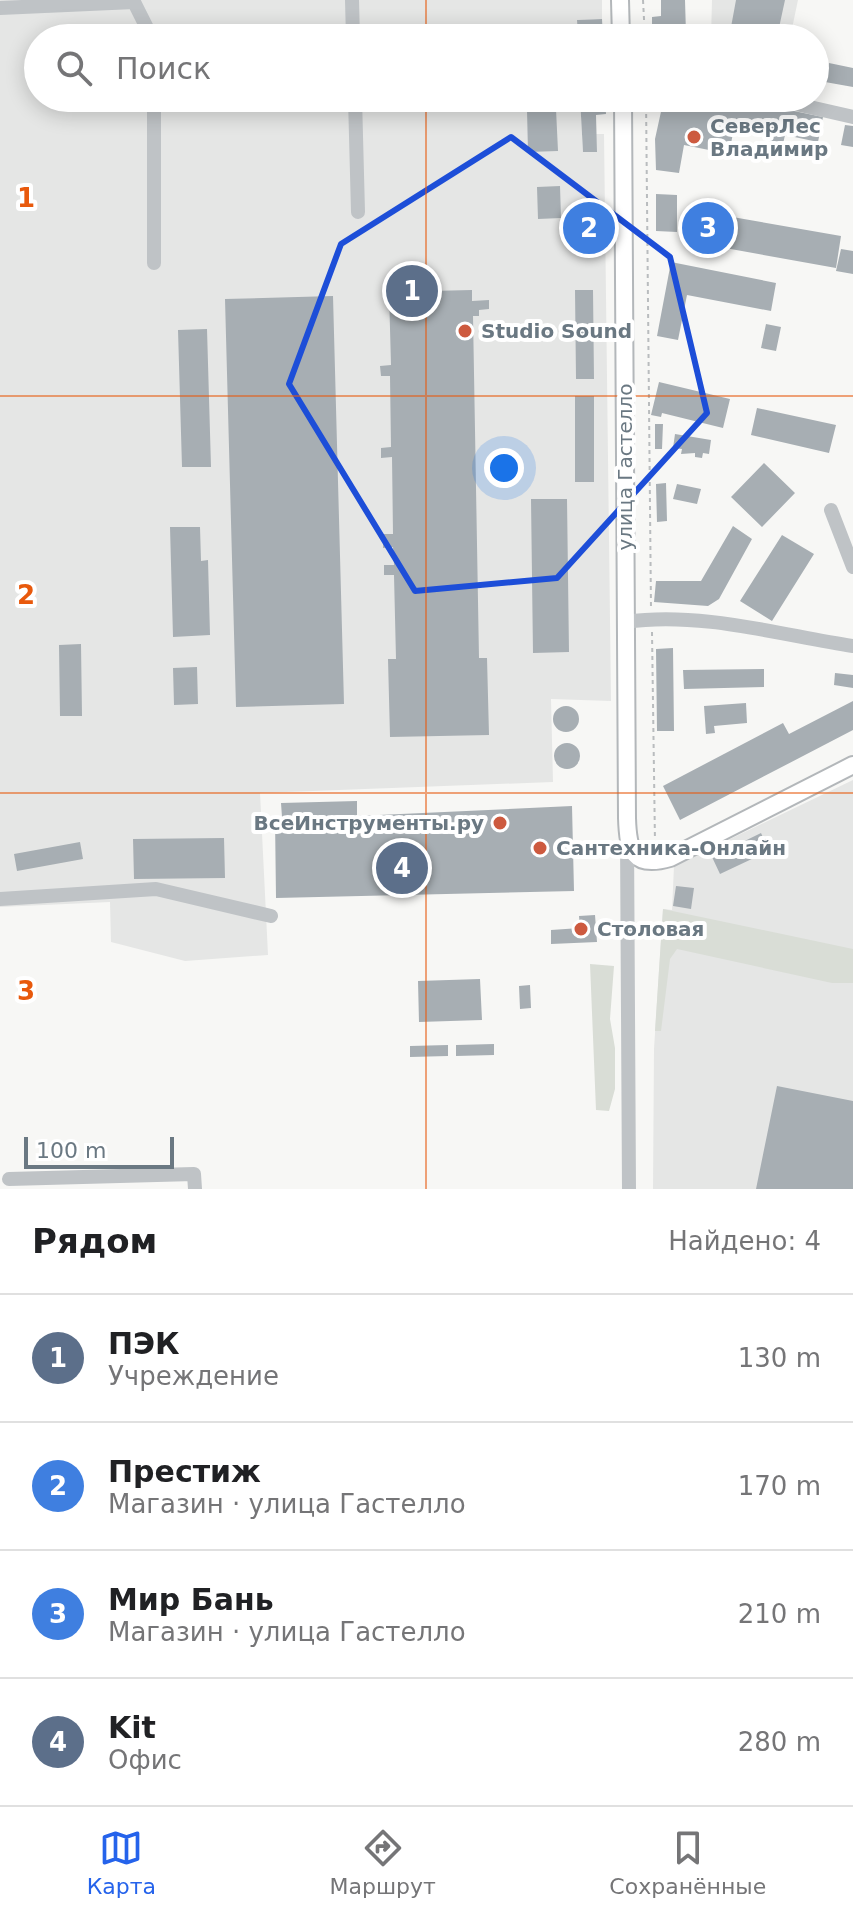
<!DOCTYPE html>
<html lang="ru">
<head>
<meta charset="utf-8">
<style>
	:root { --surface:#fff; --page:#f2f2f2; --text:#202124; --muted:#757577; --line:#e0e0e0; --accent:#2563eb }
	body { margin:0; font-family:"DejaVu Sans",sans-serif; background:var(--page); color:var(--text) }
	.scale { position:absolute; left:24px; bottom:20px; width:150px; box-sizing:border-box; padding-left:8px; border:4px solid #6a7882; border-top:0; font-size:22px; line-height:28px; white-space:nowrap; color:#6a7882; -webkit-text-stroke:6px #fff; paint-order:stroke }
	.you { position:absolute; left:504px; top:468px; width:28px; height:28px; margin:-20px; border:6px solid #fff; border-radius:50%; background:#1a73e8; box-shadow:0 0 0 12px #1a73e833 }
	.badge { display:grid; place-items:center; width:52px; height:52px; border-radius:50%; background:var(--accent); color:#fff; font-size:26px; font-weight:700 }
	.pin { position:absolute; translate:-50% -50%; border:4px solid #fff; box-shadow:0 2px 8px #0006 }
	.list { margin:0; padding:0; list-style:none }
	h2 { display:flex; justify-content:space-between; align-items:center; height:104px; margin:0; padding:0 32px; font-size:34px }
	h2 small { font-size:26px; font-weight:400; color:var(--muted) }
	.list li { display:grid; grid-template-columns:52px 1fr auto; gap:24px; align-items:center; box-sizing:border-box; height:128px; padding:0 32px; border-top:2px solid var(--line) }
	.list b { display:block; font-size:30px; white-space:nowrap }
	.list p { margin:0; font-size:26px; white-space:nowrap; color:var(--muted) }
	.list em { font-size:26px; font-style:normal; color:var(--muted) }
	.icon { flex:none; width:44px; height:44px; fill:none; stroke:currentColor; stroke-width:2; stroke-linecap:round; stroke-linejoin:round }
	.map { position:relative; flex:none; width:853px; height:1189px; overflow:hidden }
	.search { position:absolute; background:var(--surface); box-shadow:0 4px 20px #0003; left:24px; right:24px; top:24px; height:88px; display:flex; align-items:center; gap:20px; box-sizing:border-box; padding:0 28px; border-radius:44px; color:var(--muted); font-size:30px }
	.sheet { height:616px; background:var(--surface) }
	nav { display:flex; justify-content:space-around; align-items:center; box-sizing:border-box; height:112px; border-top:2px solid var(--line); background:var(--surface); font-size:22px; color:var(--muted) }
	nav a { display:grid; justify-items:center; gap:4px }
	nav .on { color:var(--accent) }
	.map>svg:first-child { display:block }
	.built { fill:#e5e6e5 }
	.green { fill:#d9ddd6 }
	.building { fill:#a7aeb3 }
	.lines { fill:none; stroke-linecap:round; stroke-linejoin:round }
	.major-casing { stroke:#b3b7ba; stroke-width:20 }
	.path { stroke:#b9bcbe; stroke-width:2; stroke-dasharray:4 4; stroke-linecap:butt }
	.minor { stroke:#bfc3c6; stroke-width:14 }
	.major { stroke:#fff; stroke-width:16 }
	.marked { fill:none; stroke:#1d4ed8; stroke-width:6; stroke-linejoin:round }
	.grid { fill:none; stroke:#e8590c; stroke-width:2; stroke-opacity:0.55 }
	.poi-dot { fill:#cd5a3f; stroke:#fff; stroke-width:3 }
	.labels { text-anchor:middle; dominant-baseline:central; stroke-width:8; stroke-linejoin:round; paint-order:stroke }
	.poi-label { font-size:20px; font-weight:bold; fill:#6a7882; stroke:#fff; text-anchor:start }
	.street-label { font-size:20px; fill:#6a7882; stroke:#fff }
	.grid-label { font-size:26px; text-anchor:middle; font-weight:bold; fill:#e8590c; stroke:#fff; stroke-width:8; stroke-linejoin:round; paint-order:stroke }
</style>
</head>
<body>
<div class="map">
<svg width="853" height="1189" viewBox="0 0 853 1189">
	<rect width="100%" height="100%" fill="#f7f7f5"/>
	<path class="built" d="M0,0h602v19l-25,1 1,18h-540v60h542l3,54h14l-1,-18h8l7,567 -60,-2 2,83 -293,11 8,162 -83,6 -74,-19 -1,-40 -110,5z
		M712,0h86l-8,38h-79z
		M853,780v409h-200l1,-140 9,-140 9,1 2,-44z"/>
	<path class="green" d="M663,909l190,40v34h-21l-155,-34 -7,10 -9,72h-6z
		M590,964l24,2 -4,53 5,29v41l-6,22 -13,-1z"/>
	<path class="building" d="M661,0h24l1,34 -34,1v-18l9,-1z
		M736,0h49l-8,37 -48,1z
		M602,19l1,19h-25l-1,-18z
		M829,63l24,5v19l-28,-5z
		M580,98h25l1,16 -10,1 1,37h-14z
		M664,98h67l92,19 -5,25 -33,-7 -2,9 -19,-4 2,-12 -13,-3 -1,7 -18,-4 -5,26 -45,-9 -5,28 -23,-3 -1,-31z
		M556,109l2,42 -30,1 -1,-42z
		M845,125l8,1v21l-12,-2z
		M560,186l1,32 -23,1 -1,-32z
		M656,194l21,1v37l-21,-1z
		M698,211l143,25 -5,32 -144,-26z
		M841,249l12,2v23l-17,-3z
		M671,262l105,21 -5,28 -84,-16 -9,45 -21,-4z
		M472,290v11l17,-1v9l-10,1v6h-6l6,342h8l2,77 -99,2 -2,-78h8l-2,-84h-10v-10h10l-1,-18 -10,1v-14h10l-1,-77 -11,1v-10l10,-1 -1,-71h-9l-1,-10 11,-1 -2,-73z
		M575,290h18l1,89h-18z
		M333,296l11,408 -108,3 -11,-408z
		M766,324l15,3 -5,24 -15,-3z
		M207,329l4,138h-29l-4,-137z
		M659,382l71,17 -7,29 -61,-15 -1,4 -10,-2z
		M575,396h19v86h-19z
		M757,408l79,17 -7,28 -78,-18z
		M655,424h8l-1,25h-7z
		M675,434l36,6 -2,14 -6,-1 -1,5 -7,-1v-4l-14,1 1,-5 -9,-1z
		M764,463l31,30 -33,34 -31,-30z
		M666,483l1,38 -10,1 -1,-38z
		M677,484l24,5 -4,15 -24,-5z
		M531,499h36l2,153 -36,1z
		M733,526l19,13 -33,60 -11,7 -54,-4 2,-21h45z
		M170,527h30l1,34 7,-1 2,75 -37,2z
		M782,535l32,19 -42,67 -32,-20z
		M81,644l1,72h-22l-1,-71z
		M673,648l1,83h-17l-1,-82z
		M197,667l1,37 -24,1 -1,-37z
		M764,669v18l-80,2 -1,-19z
		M835,673l18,2v13l-19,-3z
		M853,701v29l-173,90 -17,-34 120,-63 6,11z
		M746,703l1,20 -33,3 1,7 -9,1 -2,-28z
		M553 719a13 13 0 1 1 26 0a13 13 0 1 1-26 0Z
		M554 756a13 13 0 1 1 26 0a13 13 0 1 1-26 0Z
		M357,801v15l215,-10 2,85 -298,7 -1,-80 7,-1 -1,-14z
		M761,833l8,18 -49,23 -8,-17z
		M224,838l1,40 -91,1 -1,-40z
		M80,842l3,17 -66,12 -3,-17z
		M676,886l18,2 -3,21 -18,-3z
		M595,915l2,27 -46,2v-14l29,-2 -1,-12z
		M480,979l2,41 -63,2 -1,-41z
		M530,985l1,23 -11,1 -1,-23z
		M494,1044v11l-38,1v-11z
		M448,1045v11l-38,1v-11z
		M777,1086l76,15v88h-97z"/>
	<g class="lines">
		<g class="major-casing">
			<path id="major" d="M620,0l1,38
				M623,98l4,720c1,33 6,51 43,40l183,-93"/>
		</g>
		<path class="path" d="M643,0l2,38
			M646,98l5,511
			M652,632l3,211 6,4"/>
		<path class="minor" d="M352,0l1,38
			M0,8l134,-6 18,36
			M355,98l3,114
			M770,98l83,19
			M154,263v-165
			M831,510l22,57
			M626,622c73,-11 155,13 227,24
			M627,837l2,352
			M0,899l156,-10 115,27
			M9,1179l185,-5 1,15"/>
		<use href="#major" class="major"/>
	</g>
	<path class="marked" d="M511,137l159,120 37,156 -150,165 -142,13 -126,-207 52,-140z"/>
	<path class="grid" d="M426,0v38M426,98v1091M0,396h853M0,793h853"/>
	<g class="poi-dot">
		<circle cx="694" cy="137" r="8"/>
		<circle cx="465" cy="331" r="8"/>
		<circle cx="500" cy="823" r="8"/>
		<circle cx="540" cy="848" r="8"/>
		<circle cx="581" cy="929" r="8"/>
	</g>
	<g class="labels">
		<g class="poi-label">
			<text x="710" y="126">СеверЛес<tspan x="710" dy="23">Владимир</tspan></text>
			<text x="481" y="331">Studio Sound</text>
			<text x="484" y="823" text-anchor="end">ВсеИнструменты.ру</text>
			<text x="556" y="848">Сантехника-Онлайн</text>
			<text x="597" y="929">Столовая</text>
		</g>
		<g class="street-label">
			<text transform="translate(625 467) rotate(-90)">улица Гастелло</text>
		</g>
	</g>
	<g class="grid-label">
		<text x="26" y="207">1</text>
		<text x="26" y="604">2</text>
		<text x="26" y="1000">3</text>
	</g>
</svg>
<div class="scale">100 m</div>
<div class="you"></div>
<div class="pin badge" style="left:412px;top:291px;background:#5c6f8a">1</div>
<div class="pin badge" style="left:589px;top:228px;background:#3f7fe0">2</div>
<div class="pin badge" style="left:708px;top:228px;background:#3f7fe0">3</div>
<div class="pin badge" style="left:402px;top:868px;background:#5c6f8a">4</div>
<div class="search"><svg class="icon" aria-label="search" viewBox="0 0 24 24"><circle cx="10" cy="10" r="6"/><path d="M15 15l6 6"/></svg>Поиск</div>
</div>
<section class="sheet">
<h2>Рядом<small>Найдено: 4</small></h2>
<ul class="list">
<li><span class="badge" style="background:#5c6f8a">1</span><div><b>ПЭК</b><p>Учреждение</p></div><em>130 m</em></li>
<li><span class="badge" style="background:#3f7fe0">2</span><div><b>Престиж</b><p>Магазин · улица Гастелло</p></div><em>170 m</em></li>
<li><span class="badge" style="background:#3f7fe0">3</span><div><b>Мир Бань</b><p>Магазин · улица Гастелло</p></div><em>210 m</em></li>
<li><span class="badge" style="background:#5c6f8a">4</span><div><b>Kit</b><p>Офис</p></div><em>280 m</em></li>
</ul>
</section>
<nav>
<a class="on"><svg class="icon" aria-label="map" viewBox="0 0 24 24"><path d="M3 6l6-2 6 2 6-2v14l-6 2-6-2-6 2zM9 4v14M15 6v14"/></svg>Карта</a>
<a><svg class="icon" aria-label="directions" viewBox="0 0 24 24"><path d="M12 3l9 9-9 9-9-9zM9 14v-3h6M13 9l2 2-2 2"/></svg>Маршрут</a>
<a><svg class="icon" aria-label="saved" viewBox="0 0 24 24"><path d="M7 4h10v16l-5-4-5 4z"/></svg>Сохранённые</a>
</nav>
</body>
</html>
